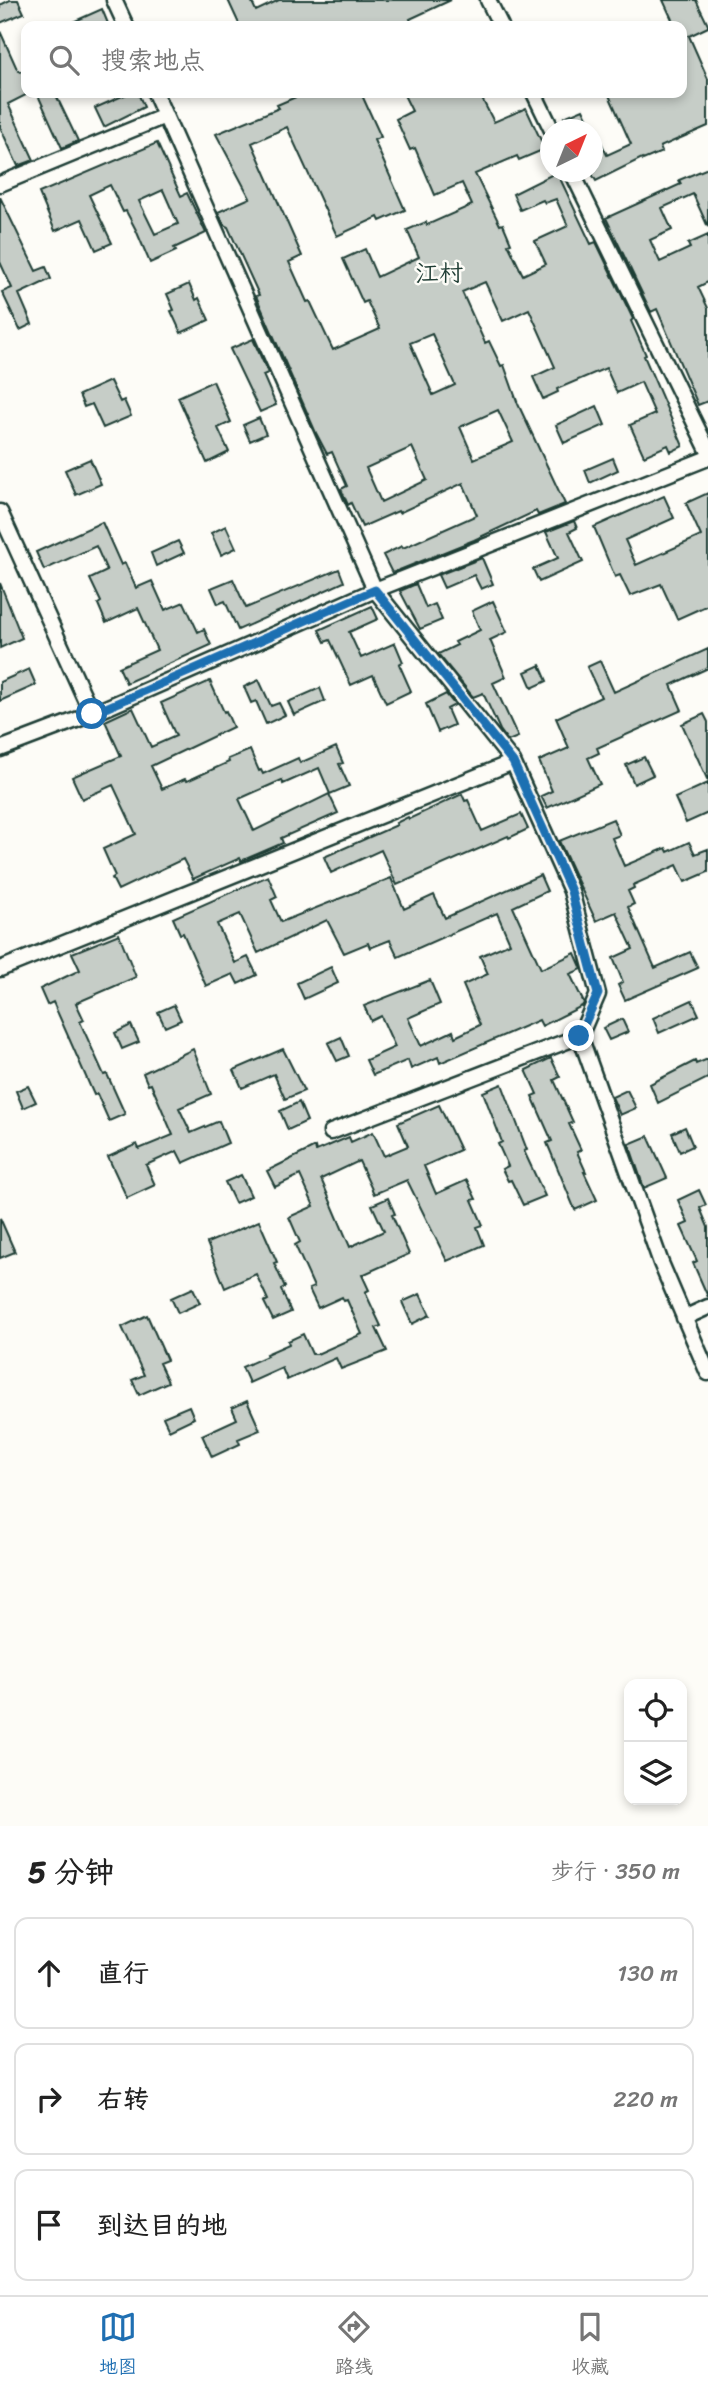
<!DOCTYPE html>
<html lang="zh">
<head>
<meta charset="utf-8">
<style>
	:root { --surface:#fff; --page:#f2f2f2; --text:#222; --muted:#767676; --line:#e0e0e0; --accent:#1f6fb2 }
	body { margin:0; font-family:Sriracha,"LXGW WenKai TC",sans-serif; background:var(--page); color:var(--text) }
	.controls { position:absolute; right:21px; bottom:21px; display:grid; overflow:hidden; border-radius:14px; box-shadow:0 4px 10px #0003 }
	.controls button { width:63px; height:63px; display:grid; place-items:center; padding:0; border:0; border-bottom:2px solid var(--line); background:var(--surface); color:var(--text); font:35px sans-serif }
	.compass { position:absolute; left:540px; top:119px; width:63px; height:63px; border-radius:50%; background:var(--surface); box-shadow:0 4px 10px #0003; rotate:43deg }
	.stop { position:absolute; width:21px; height:21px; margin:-16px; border:5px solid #1f6fb2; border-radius:50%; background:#fff }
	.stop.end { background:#1f6fb2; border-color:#fff; box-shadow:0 2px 7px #0008 }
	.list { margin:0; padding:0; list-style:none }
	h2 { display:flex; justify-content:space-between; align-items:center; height:91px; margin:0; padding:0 28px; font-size:30px }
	h2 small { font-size:23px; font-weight:400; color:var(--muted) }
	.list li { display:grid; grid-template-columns:46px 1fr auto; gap:21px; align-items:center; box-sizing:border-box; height:112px; margin:0 14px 14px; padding:0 14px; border:2px solid var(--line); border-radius:14px }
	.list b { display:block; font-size:26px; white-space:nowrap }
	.list em { font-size:23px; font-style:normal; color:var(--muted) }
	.icon { flex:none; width:38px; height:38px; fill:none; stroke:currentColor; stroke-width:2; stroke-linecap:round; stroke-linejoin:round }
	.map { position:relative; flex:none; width:708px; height:1826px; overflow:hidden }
	.search { position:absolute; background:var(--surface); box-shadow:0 4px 10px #0003; left:21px; right:21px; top:21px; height:77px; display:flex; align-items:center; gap:18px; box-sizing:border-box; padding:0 24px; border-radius:14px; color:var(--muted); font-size:26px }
	.sheet { height:469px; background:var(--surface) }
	nav { display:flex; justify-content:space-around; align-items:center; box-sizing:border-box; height:98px; border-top:2px solid var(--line); background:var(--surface); font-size:19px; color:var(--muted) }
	nav a { display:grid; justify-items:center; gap:4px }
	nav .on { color:var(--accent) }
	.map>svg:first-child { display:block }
	.building { fill:#c6cdc7; stroke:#1f3d34; stroke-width:2; fill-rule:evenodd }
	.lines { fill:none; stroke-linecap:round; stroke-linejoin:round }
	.minor-casing { stroke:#1f3d34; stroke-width:19 }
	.minor { stroke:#fdfcf7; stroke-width:14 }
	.route { stroke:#1f6fb2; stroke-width:9 }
	.labels { text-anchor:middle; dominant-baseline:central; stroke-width:5; stroke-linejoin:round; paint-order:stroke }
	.quarter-label { font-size:24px; fill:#1f3d34; stroke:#fdfcf7 }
</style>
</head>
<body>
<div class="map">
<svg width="708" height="1826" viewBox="0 0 708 1826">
	<rect width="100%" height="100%" fill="#fdfcf7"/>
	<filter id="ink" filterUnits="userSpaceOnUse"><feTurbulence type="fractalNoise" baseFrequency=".0143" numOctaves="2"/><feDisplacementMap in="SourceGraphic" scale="14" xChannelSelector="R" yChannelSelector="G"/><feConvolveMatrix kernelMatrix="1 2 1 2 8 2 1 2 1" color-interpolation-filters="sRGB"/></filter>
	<g filter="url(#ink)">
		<path class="building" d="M10,0h8l6,13 -24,10v-18z
			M228,0h23l5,11 23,-11h172l-41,19 2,4 -7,3h-56l-4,-7 -17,7h-88z
			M663,0h33l12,25v2l-19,9 19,43v47l-48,21 2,5 -19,8 -1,-2 -46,23 -4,-7v-51l15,32 24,-11 -23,-51h74v-67h-7z
			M102,9l7,17h-45z
			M0,31l17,38 3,3 6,-3v26l-18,9 26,56 -16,6 -18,-39z
			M37,93h18l23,48 -16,7z
			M129,93h9l6,14 -40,20 -9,-19z
			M305,93h56l20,44 -7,3 31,70 -25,11 -2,-4 -41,19 -50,-109 -35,16 50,113 -13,6 18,40 3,-1 23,49 47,-21 -13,-28 -4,2 -20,-44 22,-10 12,28 42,-20 -12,-27 19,-8 1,3 45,-20 -10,-22 -27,12 -20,-47 -5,2 -14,-31 16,-8 -9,-18h76l15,29 32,-14 19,41 -26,11 -2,-4 -42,18 25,51 3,-1 8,19 -3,1 13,27 2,4 23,-11 -11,-23 33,-15 -12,-27 -11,4 -2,-3 -23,10 -7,-16 44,-22 34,72 5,-2 37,77 -2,2 15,34 -2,1 39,90 -12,6 -3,-7 -24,11 -14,-31 25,-11 -14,-32 -24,11 -11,-25 -49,21 1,3 -15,7 -10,-22 22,-10 -26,-58 -26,12 -18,-39 -23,10 23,51 4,-2 12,25 3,-1 14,39 47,100 -27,11 -2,-4 -62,29 -82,33 -9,-18 19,-9 1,2 74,-33 -14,-32 -64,30 -1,-2 -36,16 -11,-24 -3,2 -7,-16 6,-3 -15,-34 -5,2 -11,-21 -60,-137 3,-1 -31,-68 -4,-2 -6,-13 32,-14 -34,-64 63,-26 -2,-3zM432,334l23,51 -22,10 -23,-52zM498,410l15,32 -39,17 -14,-32zM412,447l15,33 -46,22 -15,-34z
			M583,109l6,13 -19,8 -6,-13z
			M157,143l24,53 6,-3 19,40 -32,15 2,3 -26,12 -14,-33 -10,-19 -3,1 -13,-27 -21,10 23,48 -16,7 -14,-31 -27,12 -16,-38zM163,190l15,34 -23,10 -16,-33z
			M708,168v59l-15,-33 -31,14 10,22 -22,10 10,22 30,-14 -2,-4 20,-9v47l-10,5 10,21v93l-10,4 -41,-96 -6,3 -45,-94 75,-34 -2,-4z
			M0,197l36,74 10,-4 5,12 -32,15 13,30 -12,6 -18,-38 10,-4 -12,-26z
			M189,284l7,16 3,-2 10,22 -28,13 -10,-22 3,-1 -7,-16z
			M253,339l15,34 -5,2 13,30 -16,7 -30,-63z
			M110,381l10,21 4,-2 7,16 -28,12 -11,-24 -8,3 -5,-12z
			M213,381l18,41 -13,6 11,24 -22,11 -29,-66z
			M597,406l8,19 -41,18 -8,-18z
			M259,418l7,16 -16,7 -7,-16z
			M613,458l5,12 -28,13 -5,-13z
			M90,459l11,25 -25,11 -11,-25z
			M708,493v112l-31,14 -16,-35 -31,12 -10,-21 -5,2 -21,-50 70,-31 10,22 -49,22 11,25 65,-29 -15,-33z
			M574,521l3,7 -8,4 14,30 -44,20 -6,-13 25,-11 -12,-26z
			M102,522l19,43 4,-2 11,25 16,-7 13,29 19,-8 14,30 6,-3 7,16 -85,38 -7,-16 38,-17 -19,-42 -32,15 -8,-19 3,-2 -11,-23 17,-8 -11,-25 -52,24 -8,-18z
			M226,526l10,22 -15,7 -10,-22z
			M178,541l6,12 -28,13 -5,-13z
			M482,558l11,26 -12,5 -7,-14 -30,13 -6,-13z
			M339,569l5,13 -106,48 -13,-29 -7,3 -7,-16 22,-9 13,29z
			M0,583l22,55 -22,10z
			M416,584l10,24 9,-4 7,16 -22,9 -20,-38z
			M493,601l14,31 -17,8 16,37 -13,6 25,54 -10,4 -8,-11 -17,-37 -10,4 -35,-43 19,-9 -2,-3 25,-12 -8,-19z
			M372,606l6,13 -29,13 12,26 34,-15 8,19 -4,2 12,27 -25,12 -13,-28 -22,10 -21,-45 -5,2 -6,-12z
			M708,649v19l-37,17 11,25 -85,38 2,5 -11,5 12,26 -53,24 -6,-12 11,-5 -13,-30 30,-13 -13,-30 45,-21 -14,-30 13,-6 14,31z
			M540,665l7,16 -15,7 -7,-16z
			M29,669l7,16 -36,16v-19z
			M259,680l12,26 8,-3 6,12 -19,9 -10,-23 -5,2 -7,-16z
			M210,681l14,31 2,-1 7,16 -82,39 11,23 23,-10 2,2 42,-19 -1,-3 22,-9 9,21 2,-1 2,4 35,-16 2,5 36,-16 7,16 -4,1 10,22 -19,8 -11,-26 -36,16 -1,-4 -43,19 15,32 75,-37 9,19 -57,25 2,5 -42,18 -1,-3 -47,21 -10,-20 -65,31 -6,-12 3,-2 -12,-27 33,-15 -23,-49 -31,14 -10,-22 49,-21 -16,-35 28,-13 18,39 25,-11 -15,-33z
			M320,688l5,13 -31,14 -6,-13z
			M446,694l9,11 -8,4 7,16 -16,7 -12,-28z
			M704,714l4,8v59l-26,-57z
			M644,757l9,18 -19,9 -8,-19z
			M708,783v30l-22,10 -11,-25z
			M462,794l3,7 3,-1 14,31 39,-17 7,15 -19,9 -1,-2 -111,49 -16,-35 -50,23 -7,-16 73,-32 -1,-2 12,-6 1,2z
			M613,819l7,16 -8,3 12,28 42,-18 2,4 21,-10 6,12 13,-5v23l-23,10 -8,-17 -44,20 1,3 -6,3 6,13 -6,3 27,61 35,-16 8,16 -73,32 -7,-15 5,-3 -10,-24 20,-9 -17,-37 -20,9 -37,-80z
			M540,875l7,16 -34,16 28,62 34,-16 7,16 -12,5 14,29 -2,3 -40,20 -3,-6 -99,43 -2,-6 -27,12 -3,-9 -35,15 -7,-15 29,-13 -14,-31 -10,5 -7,-15 66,-26 10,24 -32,14 13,28 32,-15 2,6 25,-12 -17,-40 25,-11 -8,-18 30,-13 -13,-30 -99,44 -8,-17 -20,8 -2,-5 -24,10 -17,-33 -69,33 -18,-39 -23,10 18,39 13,-6 9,18 -19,9 -5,-10 -27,12 -23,-53 -3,1 -7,-16 95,-42 9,21 -6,3 10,22 110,-44 13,31 30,-14 11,23z
			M119,934l17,43 -60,26 8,17 -4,2 24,53 3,-1 18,40 -16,7 -12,-27 -3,1 -41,-93 -6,3 -7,-16 40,-19 -8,-17z
			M331,967l7,16 -34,16 -7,-16z
			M692,1000l7,15 -40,18 -6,-15z
			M174,1005l7,15 -16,7 -7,-15z
			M622,1019l6,13 -19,8 -6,-12z
			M131,1025l8,17 -17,7 -7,-16z
			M341,1037l8,19 -12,5 -9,-18z
			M193,1049l18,45 -32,14 12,25 28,-12 9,22 -45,20 -6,-12 -31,14 9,20 -28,13 -19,-41 29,-13 2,5 34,-14 -22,-51 -3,1 -5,-12z
			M283,1049l21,42 -19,8 -11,-25 -32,14 -8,-18z
			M551,1058l9,19 -6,3 19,42 -4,2 12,26 -4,2 9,20h-2l13,28 -22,10 -28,-67 5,-2 -20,-45 5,-2 -11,-24z
			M708,1059v19l-50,25 -8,-19 45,-23 1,3z
			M502,1084l25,66 -3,1 21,45 -22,9 -12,-25 -3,1 -6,-12 6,-3 -10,-22 4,-2 -19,-50z
			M28,1086l8,16 -13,6 -7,-17z
			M627,1090l9,18 -16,7 -8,-18z
			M299,1102l8,19 -19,9 -8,-19z
			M439,1105l21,45 -36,16 12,28 31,-14 9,19 -4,1 11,25 -6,2 7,18 -37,16 -40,-81 -33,14 -15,-33 -38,18 29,68 34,-16 -12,-26 16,-7 7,16 -3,1 17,39 -47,21 7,15 -4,2 16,34 -5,2 11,23 -46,18 -5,-11 -49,22 -5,-12 -33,15 -7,-16 25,-11 -1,-2 23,-10 -1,-3 15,-7 9,20h5l45,-20 -15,-34 -3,1 -2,-4 -24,11 -9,-19 5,-2 -19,-42 5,-3 -11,-25 25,-11 -14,-31 -25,12 -8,-16 48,-24 1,4 33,-14 2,5 22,-10 11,24 24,-10 -10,-23z
			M685,1127l8,19 -13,6 -8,-19z
			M648,1136l19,42 -23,10 -15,-44z
			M241,1175l10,21 -16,7 -10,-21z
			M699,1190l7,15 -6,3 8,19v70l-15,-34 4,-2 -16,-35 7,-3 -10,-23z
			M0,1218l15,34 -15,6z
			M259,1221l18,41 -3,1 11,24 -4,2 10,23 -18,8 -9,-18 4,-2 -12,-26 -31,14 -18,-45z
			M193,1288l7,15 -22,10 -7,-15z
			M420,1294l10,21 -18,9 -10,-22z
			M147,1315l20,45 -8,3 9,19 -29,13 -7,-15 12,-5 -22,-48z
			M247,1401l13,29 -22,9 2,5 -28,13 -10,-22 35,-16 -5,-11z
			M189,1406l5,12 -25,12 -6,-13z"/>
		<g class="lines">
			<g class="minor-casing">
				<path id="minor" d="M114,0l12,26
					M488,0l13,26
					M155,93l220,497 138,172 58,129 27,103 -18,42 81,227 47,110
					M534,93l18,37
					M572,172l136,278
					M0,184l165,-68
					M0,512l92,202
					M0,749l92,-35 283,-124 333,-132
					M0,969l513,-207
					M331,1132l249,-96
					M684,1318l24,-11"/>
			</g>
			<use href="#minor" class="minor"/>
		</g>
	</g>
	<g class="lines" filter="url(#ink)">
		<path class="route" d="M92,714l283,-124 138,172 58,129 27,103 -19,42"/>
	</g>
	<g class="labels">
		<g class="quarter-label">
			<text x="439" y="273">江村</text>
		</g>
	</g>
</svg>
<div class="controls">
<button><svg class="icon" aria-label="locate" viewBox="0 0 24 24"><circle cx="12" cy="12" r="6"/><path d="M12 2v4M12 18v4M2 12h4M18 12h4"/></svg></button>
<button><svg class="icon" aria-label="layers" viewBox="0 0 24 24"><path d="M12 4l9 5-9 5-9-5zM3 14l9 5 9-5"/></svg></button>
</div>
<svg class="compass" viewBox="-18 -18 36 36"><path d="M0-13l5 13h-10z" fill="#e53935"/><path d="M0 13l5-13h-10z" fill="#767676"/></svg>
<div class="stop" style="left:92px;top:714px"></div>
<div class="stop end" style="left:579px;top:1036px"></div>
<div class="search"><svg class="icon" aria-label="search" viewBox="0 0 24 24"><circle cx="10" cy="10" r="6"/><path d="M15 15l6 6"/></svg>搜索地点</div>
</div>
<section class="sheet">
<h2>5 分钟<small>步行 · 350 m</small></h2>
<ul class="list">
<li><svg class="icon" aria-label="ahead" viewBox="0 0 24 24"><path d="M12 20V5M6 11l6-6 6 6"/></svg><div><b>直行</b></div><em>130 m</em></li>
<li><svg class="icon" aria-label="right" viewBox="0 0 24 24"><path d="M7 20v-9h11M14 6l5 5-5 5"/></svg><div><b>右转</b></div><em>220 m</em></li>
<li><svg class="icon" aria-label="arrive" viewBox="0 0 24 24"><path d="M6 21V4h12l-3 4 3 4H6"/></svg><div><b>到达目的地</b></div></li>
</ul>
</section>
<nav>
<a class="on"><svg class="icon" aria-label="map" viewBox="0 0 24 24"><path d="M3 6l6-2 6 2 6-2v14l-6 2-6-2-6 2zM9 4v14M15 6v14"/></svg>地图</a>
<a><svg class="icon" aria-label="directions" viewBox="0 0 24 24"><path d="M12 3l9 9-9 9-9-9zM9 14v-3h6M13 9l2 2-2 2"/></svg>路线</a>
<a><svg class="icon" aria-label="saved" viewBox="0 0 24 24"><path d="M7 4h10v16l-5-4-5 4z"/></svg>收藏</a>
</nav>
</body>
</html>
